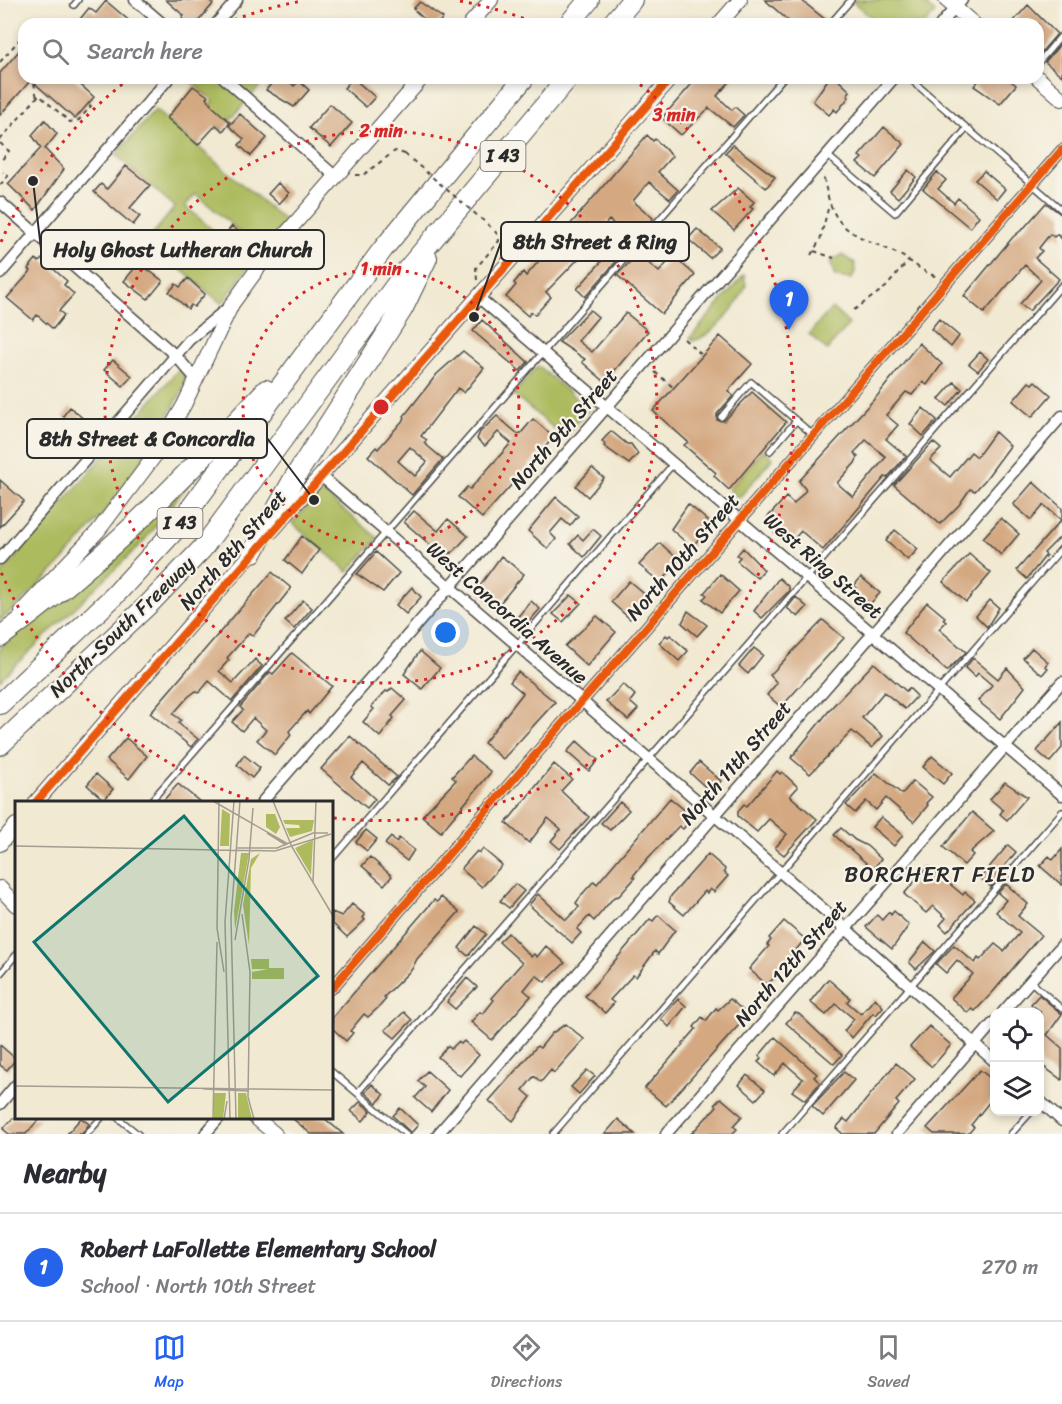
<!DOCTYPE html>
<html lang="en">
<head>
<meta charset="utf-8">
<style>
	:root { --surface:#fff; --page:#f2f2f3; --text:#2b2b33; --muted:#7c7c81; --line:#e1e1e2; --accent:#2563eb }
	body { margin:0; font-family:Sriracha,sans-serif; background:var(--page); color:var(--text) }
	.controls { position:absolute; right:18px; bottom:18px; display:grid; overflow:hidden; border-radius:12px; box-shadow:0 3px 9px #0003 }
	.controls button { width:54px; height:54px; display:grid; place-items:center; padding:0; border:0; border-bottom:2px solid var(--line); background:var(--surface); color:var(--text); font:30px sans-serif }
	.you { position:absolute; left:446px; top:633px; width:21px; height:21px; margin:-15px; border:4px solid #fff; border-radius:50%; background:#1a73e8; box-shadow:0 0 0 9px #1a73e833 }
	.badge { display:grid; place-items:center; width:39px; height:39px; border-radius:50%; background:var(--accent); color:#fff; font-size:20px; font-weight:700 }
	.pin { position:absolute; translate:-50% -50px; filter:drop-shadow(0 2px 3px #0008) }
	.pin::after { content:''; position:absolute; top:32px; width:21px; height:18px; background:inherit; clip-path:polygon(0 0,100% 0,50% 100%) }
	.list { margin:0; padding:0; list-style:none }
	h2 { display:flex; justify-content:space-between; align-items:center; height:78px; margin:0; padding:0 24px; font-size:26px }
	h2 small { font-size:20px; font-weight:400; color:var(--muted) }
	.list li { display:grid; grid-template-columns:39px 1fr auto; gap:18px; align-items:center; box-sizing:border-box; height:108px; padding:0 24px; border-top:2px solid var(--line) }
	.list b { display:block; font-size:22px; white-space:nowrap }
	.list p { margin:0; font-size:20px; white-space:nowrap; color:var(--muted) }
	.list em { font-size:20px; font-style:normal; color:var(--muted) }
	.icon { flex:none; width:33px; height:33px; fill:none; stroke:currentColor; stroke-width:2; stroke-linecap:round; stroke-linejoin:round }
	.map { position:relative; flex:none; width:1062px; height:1134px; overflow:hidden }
	.search { position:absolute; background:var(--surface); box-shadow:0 3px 9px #0003; left:18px; right:18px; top:18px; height:66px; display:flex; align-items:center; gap:15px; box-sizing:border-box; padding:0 21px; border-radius:18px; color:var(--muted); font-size:22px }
	.sheet { height:186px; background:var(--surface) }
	nav { display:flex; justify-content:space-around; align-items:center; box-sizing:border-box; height:84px; border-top:2px solid var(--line); background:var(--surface); font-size:16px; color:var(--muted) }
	nav a { display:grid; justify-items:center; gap:3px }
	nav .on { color:var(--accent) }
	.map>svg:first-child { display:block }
	.green { fill:#adbb5e; stroke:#6c7344; stroke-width:1.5 }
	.building { fill:#d4a982; fill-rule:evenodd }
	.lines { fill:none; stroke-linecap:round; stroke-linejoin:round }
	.service-casing { stroke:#494844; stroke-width:8 }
	.minor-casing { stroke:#494844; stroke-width:13 }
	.tertiary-casing { stroke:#494844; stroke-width:16 }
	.motorway-casing { stroke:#494844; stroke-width:22 }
	.path { stroke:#494844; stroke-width:2; stroke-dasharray:4.5 4.5; stroke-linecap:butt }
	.service { stroke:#fff; stroke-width:5 }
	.minor { stroke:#fff; stroke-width:10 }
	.tertiary { stroke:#fff; stroke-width:14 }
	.motorway { stroke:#fff; stroke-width:20 }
	.path-bridge { stroke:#494844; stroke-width:2; stroke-dasharray:4.5 4.5; stroke-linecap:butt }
	.cycleway-casing { stroke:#f7f3e8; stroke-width:11 }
	.cycleway { stroke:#e8590c; stroke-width:8 }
	.ring { fill:none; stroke:#d62828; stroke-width:3; stroke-dasharray:3 6 }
	.labels { text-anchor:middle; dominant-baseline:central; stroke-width:4.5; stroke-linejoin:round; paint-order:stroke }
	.shield { fill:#f7f3e8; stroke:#686764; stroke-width:1.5 }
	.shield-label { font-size:18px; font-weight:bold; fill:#2b2b2b }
	.street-label { font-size:20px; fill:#2b2b2b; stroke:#f7f3e8 }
	.quarter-label { font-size:22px; letter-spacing:1.5px; fill:#2b2b2b; stroke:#f7f3e8 }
	.inset-road { fill:none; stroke:#a29d8f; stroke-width:1.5 }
	.view { fill:#0f766e; fill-opacity:0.15; stroke:#0f766e; stroke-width:3 }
	.inset-edge { fill:none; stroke:#2b2b2b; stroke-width:3 }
	.centre { fill:#d62828; stroke:#f7f3e8; stroke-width:3 }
	.ring-label { font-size:18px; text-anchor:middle; font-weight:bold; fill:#d62828; stroke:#f7f3e8; stroke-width:4.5; stroke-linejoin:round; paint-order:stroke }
	.leader { fill:none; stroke:#2b2b2b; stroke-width:2 }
	.callout-dot { fill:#2b2b2b; stroke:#f7f3e8; stroke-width:2 }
	.callout { fill:#f7f3e8; stroke:#2b2b2b; stroke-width:2 }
	.callout-label { font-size:21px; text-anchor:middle; font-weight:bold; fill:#2b2b2b }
</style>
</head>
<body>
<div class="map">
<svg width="1062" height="1134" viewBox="0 0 1062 1134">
	<rect width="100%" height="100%" fill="#f7f3e8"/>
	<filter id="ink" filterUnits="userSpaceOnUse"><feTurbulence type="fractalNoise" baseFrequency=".0167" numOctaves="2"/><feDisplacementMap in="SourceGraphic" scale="12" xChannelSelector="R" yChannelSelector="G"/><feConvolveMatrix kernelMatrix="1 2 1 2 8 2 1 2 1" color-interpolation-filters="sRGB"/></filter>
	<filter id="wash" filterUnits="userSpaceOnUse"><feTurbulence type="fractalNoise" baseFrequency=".008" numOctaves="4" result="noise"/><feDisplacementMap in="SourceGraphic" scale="24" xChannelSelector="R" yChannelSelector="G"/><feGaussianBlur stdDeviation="1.35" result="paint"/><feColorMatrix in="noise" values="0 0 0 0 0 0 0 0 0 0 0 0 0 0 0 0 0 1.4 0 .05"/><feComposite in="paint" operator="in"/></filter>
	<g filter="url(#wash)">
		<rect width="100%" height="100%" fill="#f1e9d2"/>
		<path class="green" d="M855,0h65l15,13 -10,11h-46l-26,-22z
			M187,78h80l-46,52 -18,-16 11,-13z
			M155,110l131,112 -25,28 -65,-56 -11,12 66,57 -29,41 -75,-63 28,-34 -59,-52z
			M842,255l13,8v8l-3,8 -17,-2 -5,-16z
			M744,275l2,11c-9,20 -31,49 -53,55l-3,-3z
			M832,308l17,16 -22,26 -18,-16z
			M538,366l51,43 -25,28 -51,-43z
			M178,370l5,1 3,12c-46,91 -109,172 -186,238v-46z
			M764,450l9,8 -34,40 -10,-8z
			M190,482l-47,60 -143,138v-32z
			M323,493l55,45 -30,34 -56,-49 24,-27z"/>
		<g id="blocks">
			<path class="building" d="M166,0h42l5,4 -17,20h-8l-6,-5 2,-3z
				M765,0h36l26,21 -2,3h-33z
				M106,1l27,23h-57l13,-16 7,5z
				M420,2l23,16 -6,6h-7l-17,-15z
				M1028,5l29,29 -19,22v-32h-27z
				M1062,42v34l-17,-14z
				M24,45v33h49l21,19 -19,22 -44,-39 -31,35v-42z
				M276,78h10l8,8 5,-5 10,9 -15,17 -28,-17z
				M353,78l22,19 -9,10 -22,-19z
				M697,78h36l-16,18 15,14 3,-3 9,8 -11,12 -24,-19 -28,27 -19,-17z
				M829,78h7l14,13 -3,4 2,2 -12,15 -3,-3 -5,6 -16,-14z
				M981,78h26l9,7 -16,19 -26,-18z
				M193,86l15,10 -2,2 5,5 -1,1 20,18 -7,9 -7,-6 -18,20 -31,-27z
				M330,104l22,19 -21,24 -22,-19z
				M240,114l27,24 -16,18 -12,-11 5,-6 -15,-13z
				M45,120l12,14 -12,15 19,20 -29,41 -27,-26 33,-36 -9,-13z
				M884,127l20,17 -29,34 -18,-15 5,-5 -3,-2z
				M647,135l6,6 2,-2 17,17 -14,16 20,18 -8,9 -21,-17 -16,19 20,17 -19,23 -25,-21 -14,16 26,20 -36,41 -8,-8 24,-27 -14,-12 -41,42 5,5 -16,18 -4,-3 -3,4 -22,-19 10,-12 -2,-2 9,-11 3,4z
				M733,145l42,32 -9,11 -41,-35z
				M126,166l24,19 -20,23 10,8 -7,9 -39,-33 7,-8 6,5z
				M908,170l8,7 -18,21 -8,-7z
				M984,171l21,18 -8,10 -22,-19z
				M937,172l9,8 -8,9 16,14 4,-5 21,18 -9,12 -47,-39z
				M278,183l11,10 -10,11 -11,-10z
				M738,188l16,14 -4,5 3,2 -19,21 -22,-19z
				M1046,203l16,12v24l-5,-5 -3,3 -4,-3 -11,14 3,3 -7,7 24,21 -30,32 -9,-7 21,-24 -16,-15 -41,48 -20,-17 49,-59 11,-9z
				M232,226l17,14 -9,10 -16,-14z
				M697,229l23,19 -10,10 -22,-19z
				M638,254l21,18 14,-16 22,19 -33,39 -45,-39z
				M36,259l3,3 3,-3 25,22 -3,4 10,9 -15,17 5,4 -11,14 -16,-14 -4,5 -26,-22 24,-27 -3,-2z
				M139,263l24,18 -15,18 -24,-18z
				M188,278l17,16 -11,13 -3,-2 -3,4 -19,-17 7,-8 4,3z
				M590,310l8,7 -20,24 14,11 34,-39 22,18 -43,51 -23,-20 3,-3 -26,-17z
				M939,319l20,17 -8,11 -20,-18z
				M482,320l46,42 -8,9 -47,-40z
				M720,336l32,28 -24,27 5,5 -16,18v6l7,1 28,-29 34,30 -57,68 -15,-14 2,-3 -32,-28 4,-3 -35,-31z
				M919,343l23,21 -15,21 -4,-3 -11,13 -6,-3 -20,23 12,10 -12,14 20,17 -19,22 -2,-1 -62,73 -22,-19 -8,9 -26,-22 19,-21 8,7 12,-14 -7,-9 79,-86zM866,440l20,17 -33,40 -16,-14 18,-20 3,-6 -4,-4z
				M463,351l21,17 -20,25 -6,-5 -37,48 6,4 -3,3 19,16 -31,36 -44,-39 8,-9 2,2 27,-31 -1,-2 33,-42zM410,447l17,15 -12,14 -17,-15z
				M980,352l8,7 -10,12 -9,-7z
				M113,360l19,16 -9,10 -19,-16z
				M1035,381l16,14 -19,22 -19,-16 16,-19 3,2z
				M954,382l8,7 -14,17 -9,-7z
				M70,407l25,22 -7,9 -25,-22z
				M923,408l14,12 -14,16 -13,-12z
				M497,416l21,18 3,-1 12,-14 21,18 -72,81 -24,-21 9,-10 3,2 41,-46 -13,-11 -13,14 -8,-7 3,-7z
				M611,431l16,13h4l7,10 -9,10 -25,-18 1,-2 -3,-3z
				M995,432l15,14 -25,34 -10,11 -5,-2 -11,16 -19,19 -46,-39 39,-43 8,7 -11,11 20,17 21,-25 6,5z
				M592,468l12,10 -16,19 -12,-11z
				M0,480l24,21 -24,26z
				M1033,482l29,26v27l-18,18 2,2 -19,24 -10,-9 44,-50 -17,-15 -13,15 -16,-14 -1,-2z
				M556,497l22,19 -8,10 -8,-7 -12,14 6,6 -8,10 -20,-18z
				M688,504l25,21 -22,22 -20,-18z
				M414,511l24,20 10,-12 20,17 -16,17 -1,-1 -5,5 -4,-2 -38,-33z
				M1001,518l18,16 -18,21 -18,-17z
				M593,529l8,7 -17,21 -14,-13 8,-9 5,5z
				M895,530l23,19 -10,11 -22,-19z
				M302,536l17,14 -17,24 -17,-14z
				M660,543l19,17 -18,23 -22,-18z
				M743,548l21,22 -7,8 -20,-17 3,-4 -3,-2z
				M376,552l23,21 -16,19 -26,-18z
				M969,554l22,19 -25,29 -23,-20z
				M501,556l23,18 -28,34 -18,-17v-3z
				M272,572l19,16 -38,48 -4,-3 -22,25 2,2 -10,11 14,12 22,-24 7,7 -30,35 -23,-20 -10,12 -3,-2 -8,6 -15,17 8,6 -3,3 20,16 -7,8 -41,-34z
				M720,574l19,17 -19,22 -17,-14 4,-4 -3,-2z
				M861,577l19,16 -10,11 -16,-14 2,-2 -2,-2z
				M779,578l10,9v4l-27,27 -8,-7z
				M629,581l19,16 -18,22 -19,-17z
				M412,587l9,10 -15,17 -10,-9z
				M571,595l10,8 -18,19 -10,-8z
				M796,597l11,10 -9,10 -11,-9z
				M303,600l9,8 -18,21 -9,-8z
				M990,600l9,8 -12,19 -11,-11z
				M531,601l9,8 -16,18 -9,-7z
				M927,602l18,15 -2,2 3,3 -7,7 27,23 -19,19 -44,-38z
				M688,611l19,14 -10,11 -15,-13z
				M597,616l19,16 -29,34 -22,-20z
				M823,620l21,18 -63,69 -14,-12 10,-12 -7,-8z
				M666,635l2,2 2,-2 18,16 -9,10 -20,-18z
				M754,648l9,7 -15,19 -9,-8z
				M1032,648l16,14 -3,4 3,2 -6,7 -19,-17z
				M420,651l20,17 -18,21 -18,-15z
				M292,653l40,33 -23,28 -2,-3 -18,20 2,4 -16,20 -18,-15 9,-10 -13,-12 -11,13 -10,-9 11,-12 -3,-3 30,-35 3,2z
				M973,658l25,21 9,-11 18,19 -25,32 -22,-18 14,-16 -14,-12 -3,4 -10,-9z
				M874,663l32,28 3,-3 8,8 -12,13 -21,-17 -22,26 21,18 -11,12 -20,-17 -42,43 -19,-16 41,-51z
				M518,672l37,30 -52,57 -19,-16 39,-50 -13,-11z
				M623,684l12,11 -5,7 8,7 -10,11 -22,-18z
				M392,688l14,12 -14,16 2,2 -14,19 -17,-15 11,-13 -3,-2 15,-16 2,1z
				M1062,722v26l-12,14 -13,-11z
				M350,736l47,41 -9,8 -25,-22 -12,14 24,22 -8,9 -46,-39z
				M126,738l21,18 -18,23 -22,-19z
				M577,741l21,19 -9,11 -22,-19z
				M244,755l16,13 -8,10 -15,-13z
				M471,756l20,16 -50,60 -19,-16 34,-36 -4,-3z
				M932,756l20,17 -9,11 -20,-17z
				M699,762l22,19 -10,11 -21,-19z
				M554,764l18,15 -11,12 28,26 -29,32 -9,-8 10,-12 -13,-11 -19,25 -23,-20z
				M777,771l3,3 2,-2 16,15 -8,9 27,23 -33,36 -9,-7 12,-14 -18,-15 -12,13 -19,-16v-5l6,-7 3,2z
				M876,773l26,21 11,-13 19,16 -6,6 2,2 -14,17 -28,-24 -10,12 -10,-9 -11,12 -9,-8z
				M96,774l17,15 -9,11 -17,-15z
				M1005,782l22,15 -20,23 -7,-6 3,-4 -13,-11z
				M178,784l22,18h-38z
				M670,798l23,19 -10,12 -4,-3 -31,32 -15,18 2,2 -16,18 -5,1 -20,24 -5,-5 -12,13 4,4 -9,10 -43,-38 9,-11 28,26 13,-13 -3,-4 8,-11 10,-11 3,3z
				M620,802l9,8 -19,20 -9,-7z
				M972,812l22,19 -24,21 3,3 -9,10 -21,-18z
				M881,817l22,18 -9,11 -22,-19z
				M841,828l14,12 12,6 14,13 -8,10 -39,-34z
				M366,830l11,9 -10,12 -11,-9z
				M391,837l5,5 3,-4 15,12 -7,11 -22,-17z
				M1008,845l8,7 -20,24 2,2 -7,9 -11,-9z
				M483,849l19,16 -20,22 -21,-18 16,-18 2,2z
				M1062,849v36l-22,-19 9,-10 4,4z
				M708,854l17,15 -1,3 4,4 -14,16 -4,-3 -3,4 -2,-2 -21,24 -15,-13 2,-6z
				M370,857l22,19 -8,9 -22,-19z
				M928,866l35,29 2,-3 10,8 -28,32 -7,-7 6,-7 -13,-12 -7,7 -22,-19z
				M515,884l9,7 -15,17 -9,-7z
				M1006,884l22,20 -10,12 23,19 -48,57 -18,19 -3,-2 -4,4 -17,-15 22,-24 -16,-14 -11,13 -10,-9 18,-19 21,18 3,-5 2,2 15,-16 9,7 16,-18 -24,-21 10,-12 -8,-7z
				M441,897l18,15 -42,47 -5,10 -28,28 2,2 -6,7 -12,11 -4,-3 -14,17 3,2 -7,8 -14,-13v-10l102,-118 3,2z
				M352,904l13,11 -2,3 2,2 -18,17 -15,-14v-11l10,4z
				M894,911l15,14 -17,24 -26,-22 11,-12 5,5 7,-8 2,3z
				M658,915l17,15 -17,24 -3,-3 -19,26 -3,-2 -23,25 4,3 -9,10 -20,-17 65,-77 3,2z
				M784,921l21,18 -21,25 1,2 -18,19 -18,-16 20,-23 -2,-1 4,-5 -2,-2z
				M476,926l10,8 -18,22 -9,-8z
				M508,933l23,24 3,-3 3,3 9,-11 19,17 -20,19 -9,-7 -12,15 7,6 -39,44 -21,-18 9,-10 3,2 11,-14 -3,-2 31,-35 -23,-21z
				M925,942l10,9 -19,18 -7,-7z
				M467,978l10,9 -22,22 -8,-7z
				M828,979l22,19 -3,4 14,12 14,-16 8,9 -7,8 -3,-2 -21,25 -8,-7 10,-12 -18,-15 -10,11 -16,-13z
				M1039,995l23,19 -15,21 15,13v32l-22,-16v-53l-9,-7z
				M678,999l8,7 -17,21 -8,-8z
				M730,999l18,16 -82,91 -21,-18 51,-59 -2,-2 8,-10 4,4 10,-13 2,2z
				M404,1012l8,8 -17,18 -10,-8z
				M795,1013l4,1 43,41 -8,9 -48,-41z
				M566,1024l18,15 -30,34 -3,-3 -10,12 -7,-6 -11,14 8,7 -18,24 -24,-20 48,-55 3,2 12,-15z
				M929,1026l22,19 -19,22 -22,-20z
				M775,1037l42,37 -3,3 6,6 -15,17 -13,-9 11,-12 -15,-13 -3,-3 -11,13 -16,-14 4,-4 -3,-2z
				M464,1041l15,14 -19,21 -22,-19 10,-11 3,3 7,-7 3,2z
				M0,1045l16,14 -9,11 -7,-5z
				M896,1063l19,16 -19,22 3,3 -25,30h-31l-7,-6 8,-9 4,3z
				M587,1070l8,6 -16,18 -8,-7z
				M980,1070l14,11v15l-23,29 3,2 -6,7h-34l-7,-6z
				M427,1071l21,19 -17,22 -16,-14 10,-11 -7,-6z
				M844,1072l10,8 -31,36 -11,-10z
				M747,1075l18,15 -9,10 -17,-15z
				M372,1084l12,11 -7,8 -12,-10z
				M721,1098l21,18 -9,10 4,3 -5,5h-41l26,-28 -2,-2z
				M360,1102l11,9 -8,10 -12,-10z
				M400,1108l18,17 -7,8 -18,-17z
				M13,1118h27l-14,16h-17l-6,-5z
				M81,1118l8,6 -7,10h-15z
				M292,1118h32l19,16h-32z
				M618,1119l17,15h-30z"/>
		</g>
	</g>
	<g filter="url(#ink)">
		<use href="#blocks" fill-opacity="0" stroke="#494844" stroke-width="1.5"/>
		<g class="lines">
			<g class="service-casing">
				<path id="service" d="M74,5l4,-5
					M830,24l21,-24
					M1038,63l24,-28
					M909,78l153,132
					M827,155l68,58 72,-85
					M721,417l30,-35 61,52
					M770,451l26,-30
					M150,802l633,-724
					M332,859l342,-396
					M0,974l16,-19
					M1030,981l32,28
					M332,1072l74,62
					M357,1093l705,-808
					M118,1118l20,16
					M87,1134l14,-16
					M553,1134l509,-586
					M782,1134l280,-322
					M1011,1134l20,-22"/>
			</g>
			<g class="minor-casing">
				<path id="minor" d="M135,0l28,24
					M216,24l21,-24
					M941,24l21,-24
					M224,78l111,98
					M0,202l176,154 20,23
					M0,274l169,-196
					M478,297l584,498
					M321,476l524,452 149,133
					M0,559l189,-219 41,-34
					M262,802l632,-724
					M332,988l730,-838
					M1003,1012l59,-67
					M1040,1101l22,20
					M0,1104l16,-19
					M205,1134l14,-16
					M438,1134l624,-718
					M666,1134l396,-452
					M897,1134l97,-112"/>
			</g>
			<g class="tertiary-casing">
				<path id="tertiary" d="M946,0l28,24
					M470,24l21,-24
					M719,24l21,-24
					M1038,78l24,21
					M272,531l399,-453
					M22,611l76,-80 55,-73 31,-53 48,-101 37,-51 153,-175
					M36,802l223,-257
					M0,844l16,-19
					M0,888l16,17
					M256,1118l19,16"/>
			</g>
			<g class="motorway-casing">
				<path id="motorway" d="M569,24l20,-24
					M612,24l20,-24
					M253,552l40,-72 110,-172 24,-50
					M0,637c99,-71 183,-158 266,-247
					M0,704l114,-108 59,-64 210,-283 141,-171
					M0,745l150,-142 52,-54 205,-279 161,-192"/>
			</g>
			<path class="path" d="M0,62l19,-22 5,4
				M34,83l3,15
				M0,140l39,-45 31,27 9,-2 12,-14 -3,-2
				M0,143l9,8 -9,11
				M355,175h8l32,-24 10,3
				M824,178c9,57 29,54 74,76 14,7 25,19 40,23
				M0,185l8,-9 -5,-4
				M814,251l20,7
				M811,255l9,-15 9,-35
				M477,280l-1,-12 23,-27 -1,-6 -6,-7
				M854,310l32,-23 22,-26
				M684,339l19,17
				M655,372l19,16"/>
			<use href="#service" class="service"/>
			<use href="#minor" class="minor"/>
			<use href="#tertiary" class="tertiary"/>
			<use href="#motorway" class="motorway"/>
			<path class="path-bridge" d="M405,154l87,74"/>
			<g class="cycleway-casing">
				<path id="cycleway" d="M36,802l635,-724
					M332,988l730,-838"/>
			</g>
			<use href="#cycleway" class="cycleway"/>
		</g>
	</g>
	<g class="ring">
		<circle cx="381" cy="407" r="138"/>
		<circle cx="381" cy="407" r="276"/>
		<path d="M257 802A414 414 0 0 1 1 572M1 242A414 414 0 0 1 129 79M226 23A414 414 0 0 1 302 1M460 1A414 414 0 0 1 536 23M633 79A414 414 0 0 1 334 818"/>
	</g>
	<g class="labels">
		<g class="shield">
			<rect x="480.5" y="141" width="45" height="30" rx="4.5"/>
			<rect x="157.5" y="508" width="45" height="30" rx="4.5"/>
		</g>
		<g class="shield-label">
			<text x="503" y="156">I 43</text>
			<text x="180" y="523">I 43</text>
		</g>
		<g class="street-label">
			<text transform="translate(564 429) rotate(-49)">North 9th Street</text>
			<text transform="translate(233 550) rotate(-49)">North 8th Street</text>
			<text transform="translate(683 557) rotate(-49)">North 10th Street</text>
			<text transform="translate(823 566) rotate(41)">West Ring Street</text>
			<text transform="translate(507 613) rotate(41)">West Concordia Avenue</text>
			<text transform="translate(122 627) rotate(-44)">North-South Freeway</text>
			<text transform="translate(736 763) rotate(-49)">North 11th Street</text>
			<text transform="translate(791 963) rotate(-49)">North 12th Street</text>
		</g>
		<g class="quarter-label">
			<text x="940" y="874">BORCHERT FIELD</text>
		</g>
	</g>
	<g transform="translate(15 801)">
		<rect width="318" height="318" fill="#f1e9d2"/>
		<path d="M207,8l8,5 -1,32h-9zM251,13h9l5,13 -4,7 -10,-7zM268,19h31l-2,11 -22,6 -4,-9h14l-1,-3 -14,-1zM298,39l-2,35 -16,-27zM226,52h8l-14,77 -1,-19zM245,52l-9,15 -2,77 -6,-40 8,-46zM236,158h18v9h15v11h-32v-7l16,-3h-16zM199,292h12l-3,26h-9zM223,292h8l6,26h-14z" fill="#adbb5e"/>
		<path class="inset-road" d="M198,0l75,43M258,0l19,46 41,69M252,32l19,12M0,45l260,5 56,-17M221,47h41l36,-15h15M234,58l4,-51M298,82l3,-82M227,113l8,58 -2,125 6,22M202,127l7,44M202,128l2,-128M220,139l14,-81M0,285l318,4M188,288l46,2M198,318l4,-177M209,318l3,-18M215,318l-5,-197 9,-121M221,318l-5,-201 9,-117"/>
		<path class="view" d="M169,15l134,160 -150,126 -134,-160z"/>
		<rect width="318" height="318" class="inset-edge"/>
	</g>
	<circle cx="381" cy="407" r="9" class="centre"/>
	<g class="ring-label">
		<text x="674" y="121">3 min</text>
		<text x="381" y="137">2 min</text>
		<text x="381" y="275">1 min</text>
	</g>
	<path class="leader" d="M474 317L501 242M33 181L41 249M314 500L267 438"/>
	<g class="callout-dot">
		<circle cx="474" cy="317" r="6"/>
		<circle cx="33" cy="181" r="6"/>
		<circle cx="314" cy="500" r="6"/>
	</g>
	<g class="callout">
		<rect x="501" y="222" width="188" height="39" rx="6"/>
		<rect x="41" y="230" width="283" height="39" rx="6"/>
		<rect x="27" y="419" width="240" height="39" rx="6"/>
	</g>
	<g class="callout-label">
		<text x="595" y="249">8th Street &amp; Ring</text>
		<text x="183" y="257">Holy Ghost Lutheran Church</text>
		<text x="147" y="446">8th Street &amp; Concordia</text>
	</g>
</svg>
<div class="controls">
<button><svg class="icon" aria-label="locate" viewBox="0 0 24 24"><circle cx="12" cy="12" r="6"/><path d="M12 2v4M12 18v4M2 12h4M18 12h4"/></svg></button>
<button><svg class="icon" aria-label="layers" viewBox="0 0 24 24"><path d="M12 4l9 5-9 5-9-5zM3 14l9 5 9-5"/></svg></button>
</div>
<div class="you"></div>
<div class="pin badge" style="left:789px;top:330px">1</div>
<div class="search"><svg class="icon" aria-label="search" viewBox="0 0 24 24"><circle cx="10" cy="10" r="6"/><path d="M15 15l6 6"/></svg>Search here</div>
</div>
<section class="sheet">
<h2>Nearby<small></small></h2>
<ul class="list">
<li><span class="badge">1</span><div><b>Robert LaFollette Elementary School</b><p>School · North 10th Street</p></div><em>270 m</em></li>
</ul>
</section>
<nav>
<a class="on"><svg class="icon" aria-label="map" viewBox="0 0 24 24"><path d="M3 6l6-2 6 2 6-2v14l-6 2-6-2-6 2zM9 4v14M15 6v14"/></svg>Map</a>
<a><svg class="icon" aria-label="directions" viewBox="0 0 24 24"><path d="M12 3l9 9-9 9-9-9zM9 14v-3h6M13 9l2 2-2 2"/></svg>Directions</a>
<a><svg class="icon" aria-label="saved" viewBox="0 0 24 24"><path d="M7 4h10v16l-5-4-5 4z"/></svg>Saved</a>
</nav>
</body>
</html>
